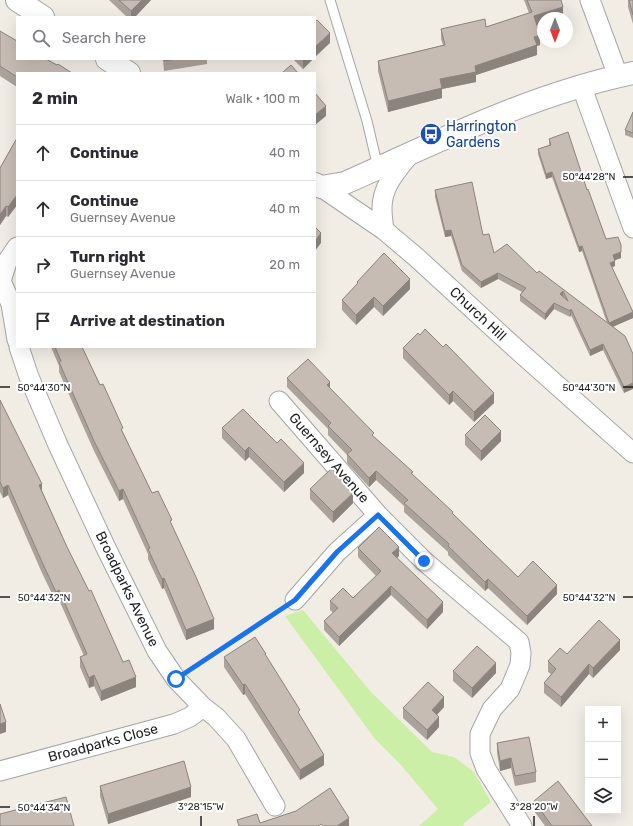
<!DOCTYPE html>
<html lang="en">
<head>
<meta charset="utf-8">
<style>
	:root { --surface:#fff; --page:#f2f2f3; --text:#2b2b33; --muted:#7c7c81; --line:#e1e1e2 }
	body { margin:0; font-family:Rubik,sans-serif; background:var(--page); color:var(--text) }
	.controls { position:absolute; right:12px; bottom:12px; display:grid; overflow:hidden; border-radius:0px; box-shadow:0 4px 16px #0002 }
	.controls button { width:36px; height:36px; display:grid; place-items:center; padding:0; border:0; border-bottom:1px solid var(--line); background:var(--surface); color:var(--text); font:20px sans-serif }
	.compass { position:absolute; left:537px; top:12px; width:36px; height:36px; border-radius:50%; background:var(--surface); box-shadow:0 4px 16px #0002; rotate:180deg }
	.stop { position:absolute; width:12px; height:12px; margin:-9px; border:3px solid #1a73e8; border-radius:50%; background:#fff }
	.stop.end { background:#1a73e8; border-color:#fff; box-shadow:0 1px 4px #0008 }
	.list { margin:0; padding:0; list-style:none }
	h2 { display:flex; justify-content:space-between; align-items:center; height:52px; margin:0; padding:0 16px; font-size:17px }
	h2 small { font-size:13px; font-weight:400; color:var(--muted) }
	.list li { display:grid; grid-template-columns:26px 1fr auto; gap:12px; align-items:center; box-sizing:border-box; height:56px; padding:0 16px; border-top:1px solid var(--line) }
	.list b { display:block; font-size:15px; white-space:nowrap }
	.list p { margin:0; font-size:13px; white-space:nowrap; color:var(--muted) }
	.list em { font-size:13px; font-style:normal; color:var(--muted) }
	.icon { flex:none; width:22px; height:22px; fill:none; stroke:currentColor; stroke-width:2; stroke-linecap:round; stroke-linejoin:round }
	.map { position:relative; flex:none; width:633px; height:826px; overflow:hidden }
	.search { position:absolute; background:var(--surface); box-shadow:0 4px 16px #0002; left:16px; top:16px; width:300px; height:44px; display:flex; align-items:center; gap:10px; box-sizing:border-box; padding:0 14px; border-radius:0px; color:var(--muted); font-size:15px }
	.panel { position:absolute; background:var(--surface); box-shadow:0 4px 16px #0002; left:16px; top:72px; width:300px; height:276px; border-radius:0px }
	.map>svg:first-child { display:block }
	.grass { fill:#ccefa7 }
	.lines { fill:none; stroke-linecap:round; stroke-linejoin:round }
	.service-casing { stroke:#a6a6a6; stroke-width:11 }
	.minor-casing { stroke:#a6a6a6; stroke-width:21 }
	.tertiary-casing { stroke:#a6a6a6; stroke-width:24 }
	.path { stroke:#ff7468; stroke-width:2.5; stroke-dasharray:2 2; stroke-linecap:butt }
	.service { stroke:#fff; stroke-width:9 }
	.minor { stroke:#fff; stroke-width:19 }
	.tertiary { stroke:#fff; stroke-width:22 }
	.wall { fill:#aaa29b }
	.shaded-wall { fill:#8b847e }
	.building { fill:#c6bcb4; stroke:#8b847e; fill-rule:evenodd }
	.route { stroke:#1a73e8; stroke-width:5 }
	.ticks { fill:none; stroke:#1f1f1f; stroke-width:1.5 }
	.labels { text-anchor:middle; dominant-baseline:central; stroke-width:4; stroke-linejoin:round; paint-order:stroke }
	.transit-label { font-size:14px; fill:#164399; stroke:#fff; text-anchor:start }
	.street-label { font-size:14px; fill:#1f1f1f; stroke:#fff }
	.ticks-label { font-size:10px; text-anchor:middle; fill:#1f1f1f; stroke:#fff; stroke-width:4; stroke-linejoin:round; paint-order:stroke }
</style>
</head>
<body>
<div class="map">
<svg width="633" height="826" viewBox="0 0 633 826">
	<rect width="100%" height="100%" fill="#f1ede5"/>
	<path class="grass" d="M303,610l68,82 61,60 22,5 20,15 17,30 -28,22 1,2h-45l19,-17 -37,-44 -26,-26 -90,-123z"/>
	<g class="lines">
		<g class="service-casing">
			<path id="service" d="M330,0l37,121 11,47"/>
		</g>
		<g class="minor-casing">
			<path id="minor" d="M590,0l28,76
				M581,85l52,143
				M321,187l63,43 32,27 96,88 121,108
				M384,230c-1,-7 -2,-15 -2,-22 0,-22 15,-38 28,-54
				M17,247l-10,15 -6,19 10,23 6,36
				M19,347l10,30 29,68 48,103 51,103 19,28 27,28 13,10 20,22 39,67
				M279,401l99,114 46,46 95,81 2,11 -1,12 -10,24 -18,20 -12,25v19l6,16 36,57
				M295,600l42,-48 41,-37
				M0,771l174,-47 16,-7 13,-10"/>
		</g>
		<g class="tertiary-casing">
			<path id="tertiary" d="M17,0l26,17
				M107,59l22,14
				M315,184l6,3 24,-4c94,-42 187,-89 288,-110"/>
		</g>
		<path class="path" d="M194,667l84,-56"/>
		<use href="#service" class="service"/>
		<use href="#minor" class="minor"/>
		<use href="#tertiary" class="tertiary"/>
	</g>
	<path class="wall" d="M109,0h42l-16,17h-8z
		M524,0h37l2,17 -20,1v5l-6,2 3,20 -3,1v9l-61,20v7l-34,7v9l-54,14 -10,-41v-10l65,-16 -2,-6v-10l45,-2 43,-14z
		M628,0h5v24l-5,-17z
		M0,31l57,34 -40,8v14l-17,-11z
		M163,59h44v5l-43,7z
		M293,59h20l-10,10z
		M633,112v26l-8,-3v-5z
		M17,138v67l-9,12 -2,-1 -6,9v-57z
		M549,139l38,51 19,49 15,19 -7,2 1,6 -3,1 21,51 -20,9 12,9 -1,57 -21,-43 -13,6 -19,-41 -1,2 -16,-8 -9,11 -25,-19v-6l2,-3 -24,-13 -17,9 -19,-17 -11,-35 -6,1 -10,-40v-7l48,45 11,18 43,20 70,50 -25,-72 -3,1 -27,-75 -6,2 -8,-25v-5l11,-4z
		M357,282l53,7 -27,27 -9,-9 -18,18 -14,-15v-10l15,-15z
		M51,347h31l70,146 20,32 42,104 -28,11 -22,-52 -2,1 -14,-30v-5l-25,-55 -4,2 -25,-50 -35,-79v-6z
		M403,348l91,55 -20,19 -21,-21 -4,4 -46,-47z
		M287,378l43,11 44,48 144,140 39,17 -30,31 -39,-37 -3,3 -37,-36v-3l-44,-40v-6l-28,-26 -7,7 -22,-24v-8l-19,-20v-6l-41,-42z
		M0,400l42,91 25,56 56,115 13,25 -35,14 -7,-15 -5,2 -9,-21v-10l4,-1 -25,-56 -3,2 -14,-29 -34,-78 -5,3 -3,-6z
		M222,428l55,15 27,30 -20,19 -35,-35 -4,4 -23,-23z
		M465,435l36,6 -20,20 -16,-16z
		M310,489l43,14 -20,20 -23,-24z
		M358,548l41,8 -2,2 46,54 -16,17 -36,-34 -52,51 -15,-16v-9l9,-8 -3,-3v-9l23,-3 23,-22 -18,-19z
		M620,650l-27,28 -4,-4 -28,33 -17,-14v-10l7,-9 -3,-2v-11l19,-7z
		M224,657h42l34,59 24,49 -24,15 -55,-86 -2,1 -19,-28z
		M453,671l43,2 -24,25 -19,-17z
		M444,707l-7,8 2,12 -12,13 -24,-22v-10z
		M497,743l39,29v10l-21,4 -4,-18 -11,3 -3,-18z
		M100,786l91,11 -83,27 -8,-28z
		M534,801l58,25h-47l-11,-15z"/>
	<path class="shaded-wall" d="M142,0h9l-16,17h-4v-6z
		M563,7v10l-3,1h-17v5l-9,3v-10z
		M330,33v10l-15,14v-10z
		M540,35v10l-3,1v9l-61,20v7l-34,7v9l-54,14v-11l52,-22 35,-13 59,-29z
		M303,59h10l-10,10z
		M326,106v10l-11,9v-10z
		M552,172v5l-6,2v-5z
		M17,195v10l-9,12v-10z
		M6,206v10l-6,9v-10z
		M451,230v6l-6,1v-6z
		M321,233v10l-6,8v-10z
		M582,246v5l-3,1v-5z
		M621,252v6l-8,3v-6z
		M615,261v5l-5,2v-5z
		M498,273v6l-17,9v-6z
		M410,279v10l-27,27v-10z
		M563,291v6l-3,-3z
		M374,297v10l-18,18v-10z
		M554,303v6l-9,11v-6z
		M571,309v6l-1,2v-6z
		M633,312v6l-24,10v-5z
		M603,344v6l-13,6v-6z
		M330,382v9l-3,-6z
		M633,383v6l-9,4v-6z
		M453,391v10l-4,4v-10z
		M494,393v10l-20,19v-10z
		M501,431v10l-20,20v-10z
		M249,447v10l-4,4v-10z
		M304,463v10l-20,19v-10z
		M376,471v9l-7,7v-9z
		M42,484v10l-3,-9z
		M8,485v10l-5,3v-10z
		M123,489v10l-4,2v-10z
		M353,493v10l-20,20v-11z
		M399,547v9l-7,7v-10z
		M164,578v10l-2,1v-10z
		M488,579v9l-3,3v-9z
		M557,585v9l-30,31v-9z
		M391,586v9l-52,51v-9z
		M59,590v10l-3,2v-10z
		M443,602v10l-16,17v-9z
		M214,619v10l-28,11v-10z
		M620,640v10l-27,28v-10z
		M496,663v10l-24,25v-10z
		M589,664v10l-28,33v-10z
		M94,675v11l-5,2v-10z
		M136,677v10l-35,14v-10z
		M245,684v10l-2,1v-10z
		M444,697v10l-12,13v-10z
		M439,717v10l-12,13v-10z
		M6,722v10l-6,2v-10z
		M324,755v10l-24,15v-10z
		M511,758v10l-11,3v-10z
		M191,787v10l-83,27v-10z
		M349,818v8h-12z"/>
	<path class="building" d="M119,0h23l-11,11z
		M527,0h34l2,7 -29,9 6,19 -6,2 3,8 -62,21 1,6 -36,7 2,9 -54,13 -10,-40 67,-16 -4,-16 44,-10 1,8 46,-15z
		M629,0h4v15z
		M317,20l13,13 -15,14v-25z
		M0,31l17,10v18h29l11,6 1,-1 14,9h-55v4l-17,-11z
		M164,59h12l-12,2z
		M291,65l7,8h-16z
		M315,93l11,13 -11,9z
		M633,112v21l-8,-3z
		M568,132l19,58 1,-1 18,50 12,-2 3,8v7l-8,3 2,6 -5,2 23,49 -24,11 -27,-77 -3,1 -27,-75 -6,2 -8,-25 13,-4 -2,-6z
		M17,138v57l-9,12 -2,-1 -6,9v-47z
		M472,182l11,53 6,-1 5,19 13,-9 30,29 2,-2 86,65 8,18v29l-9,4 -21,-43 -13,6 -19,-41 -1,2 -16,-8 -9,11 -25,-19 6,-7 -28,-15 -17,9 -19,-17 -11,-35 -6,1 -10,-41zM563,291l5,10 -8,-7z
		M315,227l6,6 -6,8z
		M384,253l26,26 -27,27 -9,-9 -18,18 -14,-15 16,-17 -1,-1z
		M425,329l18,18 3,-3 48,49 -20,19 -21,-21 -4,4 -46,-47 15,-15 2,2z
		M55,347h27l18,38 3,-1 20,44 -2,1 31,64 6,-2 14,29 -2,1 26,56 18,42 -28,11 -22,-52 -2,1 -14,-30 2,-1 -27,-59 -4,2 -25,-50 -35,-79 2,-1z
		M308,359l22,23 -3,3 47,48 -2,2 41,37 -2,1 42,39 -1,1 66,64 15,-16 24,24 -30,31 -39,-37 -3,3 -37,-36 1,-2 -45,-41 4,-3 -32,-29 -7,7 -22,-24 5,-4 -24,-24 3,-3 -44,-45z
		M0,400l42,84 -3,1 28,62 22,44 2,-1 32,72 6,-2 7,17 -35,14 -7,-16 -5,3 -9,-21 7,-3 -28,-64 -3,2 -14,-30 -34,-77 -5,3 -3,-6z
		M243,409l34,34 4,-4 23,24 -20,19 -35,-35 -4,4 -23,-23z
		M485,415l16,16 -20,20 -16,-16z
		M332,468l21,25 -20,19 -23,-23z
		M379,527l20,20 -7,6 51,49 -16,18 -36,-34 -52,51 -15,-16 14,-13 -8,-7 13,-13 10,10 28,-27 -23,-23z
		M599,620l21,20 -27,28 -4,-4 -28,33 -17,-14 12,-14 -8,-8 12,-13 7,6z
		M255,637l11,17h-1l35,56 -2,2 26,43 -24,15 -55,-86 -2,1 -19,-28z
		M477,646l19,17 -24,25 -19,-17z
		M428,682l16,15 -12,13 7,7 -12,13 -24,-22z
		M0,704l6,18 -6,2z
		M529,737l7,35 -21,4 -4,-18 -11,3 -3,-18z
		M184,761l7,26 -83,27 -8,-28z
		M558,781l34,45h-40l-18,-25z
		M330,788l19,30 -12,8h-14l-2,-2 -3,2h-79l-2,-6 20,-6 3,9 36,-12z
		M66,797l8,29h-74v-12z"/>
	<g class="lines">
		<path class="route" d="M176,679l119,-79 42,-48 41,-37 46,46"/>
	</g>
	<path class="ticks" d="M623,177h10M0,387h10M623,387h10M0,597h10M623,597h10M0,807h10M201,816v10M534,816v10"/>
	<defs>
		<g id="bus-disc" transform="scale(1.15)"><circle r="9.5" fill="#1a4fb4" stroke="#fff"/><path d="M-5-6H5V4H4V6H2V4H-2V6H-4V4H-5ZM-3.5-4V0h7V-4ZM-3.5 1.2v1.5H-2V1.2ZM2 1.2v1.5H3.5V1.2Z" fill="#fff"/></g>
	</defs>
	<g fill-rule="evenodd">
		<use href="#bus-disc" x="431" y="134"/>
	</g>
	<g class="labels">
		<g class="transit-label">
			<text x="446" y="126">Harrington<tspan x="446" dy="16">Gardens</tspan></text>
		</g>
		<g class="street-label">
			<text transform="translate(478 314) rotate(43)">Church Hill</text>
			<text transform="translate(329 458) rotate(49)">Guernsey Avenue</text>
			<text transform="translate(127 589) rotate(64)">Broadparks Avenue</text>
			<text transform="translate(103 743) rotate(-15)">Broadparks Close</text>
		</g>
	</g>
	<g class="ticks-label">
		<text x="589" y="180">50°44'28"N</text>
		<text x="589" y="391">50°44'30"N</text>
		<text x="44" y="391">50°44'30"N</text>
		<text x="589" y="601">50°44'32"N</text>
		<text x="44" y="601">50°44'32"N</text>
		<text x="201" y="810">3°28'15"W</text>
		<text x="534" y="810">3°28'20"W</text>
		<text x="44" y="811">50°44'34"N</text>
	</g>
</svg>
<div class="controls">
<button>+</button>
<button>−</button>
<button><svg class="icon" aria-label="layers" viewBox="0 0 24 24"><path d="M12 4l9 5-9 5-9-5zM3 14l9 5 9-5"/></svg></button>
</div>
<svg class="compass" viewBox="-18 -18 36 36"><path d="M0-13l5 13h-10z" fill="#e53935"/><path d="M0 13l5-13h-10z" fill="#7c7c81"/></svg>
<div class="stop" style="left:176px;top:679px"></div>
<div class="stop end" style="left:424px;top:561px"></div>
<div class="search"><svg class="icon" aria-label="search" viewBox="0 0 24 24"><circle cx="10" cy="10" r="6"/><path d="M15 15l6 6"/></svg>Search here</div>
<section class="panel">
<h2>2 min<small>Walk · 100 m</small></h2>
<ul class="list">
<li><svg class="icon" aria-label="ahead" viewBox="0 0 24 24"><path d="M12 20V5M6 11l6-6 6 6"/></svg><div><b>Continue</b></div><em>40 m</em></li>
<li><svg class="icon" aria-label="ahead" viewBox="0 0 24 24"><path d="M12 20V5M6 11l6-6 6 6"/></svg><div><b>Continue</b><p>Guernsey Avenue</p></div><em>40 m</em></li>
<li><svg class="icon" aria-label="right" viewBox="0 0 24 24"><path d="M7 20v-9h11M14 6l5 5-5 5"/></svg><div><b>Turn right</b><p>Guernsey Avenue</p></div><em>20 m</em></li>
<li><svg class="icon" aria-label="arrive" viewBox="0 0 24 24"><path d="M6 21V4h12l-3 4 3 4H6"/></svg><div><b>Arrive at destination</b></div></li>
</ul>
</section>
</div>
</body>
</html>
